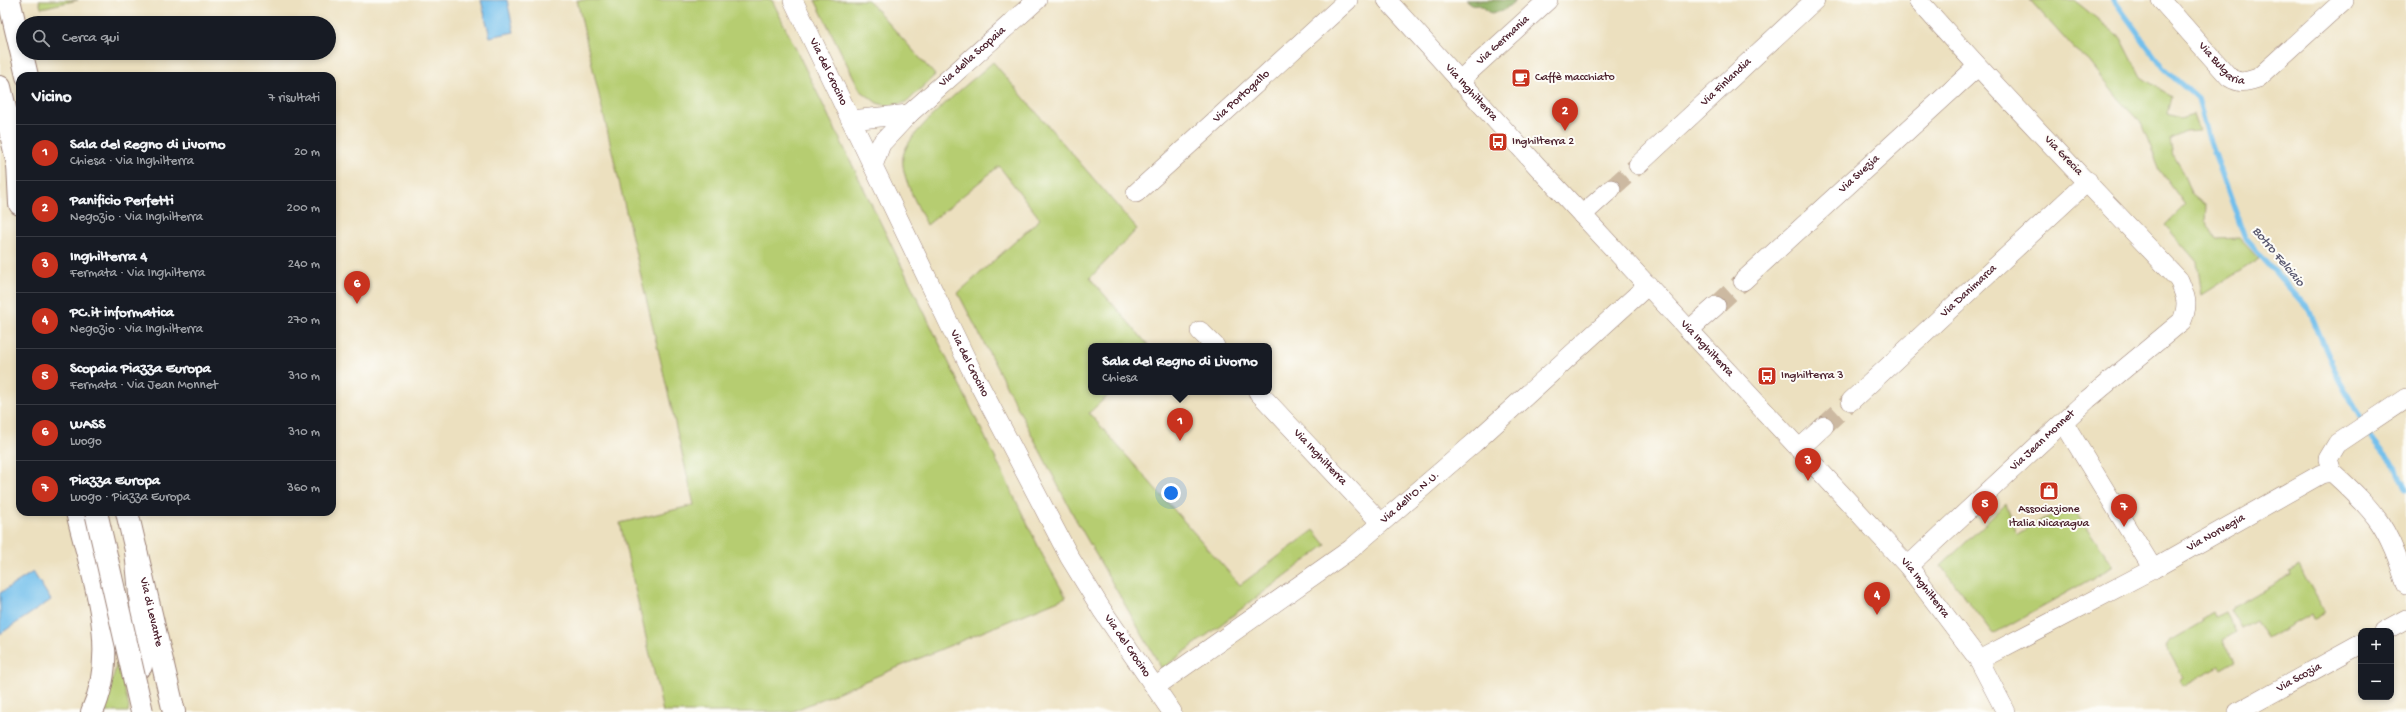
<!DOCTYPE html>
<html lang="it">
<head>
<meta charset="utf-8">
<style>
	:root { --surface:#171b24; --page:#242831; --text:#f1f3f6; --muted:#9ea1a6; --line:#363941; --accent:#c8321e }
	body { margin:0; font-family:"Gochi Hand",sans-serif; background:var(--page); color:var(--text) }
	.controls { position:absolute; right:12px; bottom:12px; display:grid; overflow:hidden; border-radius:8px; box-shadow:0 2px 6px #0003 }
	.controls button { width:36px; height:36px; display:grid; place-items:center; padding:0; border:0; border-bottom:1px solid var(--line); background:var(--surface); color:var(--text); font:20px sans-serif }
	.you { position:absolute; left:1171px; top:493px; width:14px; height:14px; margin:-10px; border:3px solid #fff; border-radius:50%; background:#1a73e8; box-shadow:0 0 0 6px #1a73e833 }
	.badge { display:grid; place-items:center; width:26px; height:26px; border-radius:50%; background:var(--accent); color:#fff; font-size:13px; font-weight:700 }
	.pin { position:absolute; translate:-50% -33px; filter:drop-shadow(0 1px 2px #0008) }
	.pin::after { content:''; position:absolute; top:21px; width:14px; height:12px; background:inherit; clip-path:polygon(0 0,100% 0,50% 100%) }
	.popup { position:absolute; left:1088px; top:343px; width:184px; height:52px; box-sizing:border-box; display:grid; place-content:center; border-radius:8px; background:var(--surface); filter:drop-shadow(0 1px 3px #0005); font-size:13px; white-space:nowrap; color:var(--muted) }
	.popup b { font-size:15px; color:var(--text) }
	.popup::after { content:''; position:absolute; left:50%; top:100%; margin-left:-8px; border:8px solid transparent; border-top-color:var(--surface) }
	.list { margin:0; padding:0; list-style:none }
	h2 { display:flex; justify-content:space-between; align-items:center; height:52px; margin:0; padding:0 16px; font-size:17px }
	h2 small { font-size:13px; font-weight:400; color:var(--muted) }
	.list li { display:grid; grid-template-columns:26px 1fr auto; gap:12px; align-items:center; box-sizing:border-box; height:56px; padding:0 16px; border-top:1px solid var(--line) }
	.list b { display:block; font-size:15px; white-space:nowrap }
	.list p { margin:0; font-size:13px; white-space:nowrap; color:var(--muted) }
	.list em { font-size:13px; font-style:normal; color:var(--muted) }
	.icon { flex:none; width:22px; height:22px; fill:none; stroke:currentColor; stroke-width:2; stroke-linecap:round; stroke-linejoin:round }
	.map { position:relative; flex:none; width:2406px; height:712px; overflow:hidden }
	.search { position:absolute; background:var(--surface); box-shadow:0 2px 6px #0003; left:16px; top:16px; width:320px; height:44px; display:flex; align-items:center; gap:10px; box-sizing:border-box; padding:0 14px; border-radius:22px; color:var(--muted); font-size:15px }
	.panel { position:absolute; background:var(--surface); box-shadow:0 2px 6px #0003; left:16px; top:72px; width:320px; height:444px; border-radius:12px }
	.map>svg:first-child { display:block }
	.green { fill:#b6cd71; stroke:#80764e }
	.forest { fill:#90b063; stroke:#6d6847 }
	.water { fill:#72bfec; stroke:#5e6f8c }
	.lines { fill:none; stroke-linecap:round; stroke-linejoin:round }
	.stream { stroke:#72bfec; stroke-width:5.5 }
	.minor-tunnel { stroke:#ccb9a1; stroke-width:19; stroke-dasharray:19 10; stroke-linecap:butt }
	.minor-casing { stroke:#9b8075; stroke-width:20 }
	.major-casing { stroke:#9b8075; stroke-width:24 }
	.highway-casing { stroke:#9b8075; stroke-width:24 }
	.minor { stroke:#fff; stroke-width:19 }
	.major { stroke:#fff; stroke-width:22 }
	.highway { stroke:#fff; stroke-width:22 }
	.major-bridge-casing { stroke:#9b8075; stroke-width:24; stroke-linecap:butt }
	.major-bridge { stroke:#fff; stroke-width:22 }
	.labels { text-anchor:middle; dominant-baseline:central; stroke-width:4; stroke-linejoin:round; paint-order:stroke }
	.street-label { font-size:12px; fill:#4a1f2b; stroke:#fdfcf7 }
	.poi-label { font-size:12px; fill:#4a1f2b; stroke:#fdfcf7; text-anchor:start }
	.water-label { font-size:13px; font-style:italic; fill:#58576f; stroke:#fdfcf7 }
</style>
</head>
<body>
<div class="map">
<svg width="2406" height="712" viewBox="0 0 2406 712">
	<rect width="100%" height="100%" fill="#fdfcf7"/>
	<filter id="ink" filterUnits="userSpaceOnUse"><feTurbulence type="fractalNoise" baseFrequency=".025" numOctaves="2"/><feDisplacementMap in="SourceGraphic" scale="8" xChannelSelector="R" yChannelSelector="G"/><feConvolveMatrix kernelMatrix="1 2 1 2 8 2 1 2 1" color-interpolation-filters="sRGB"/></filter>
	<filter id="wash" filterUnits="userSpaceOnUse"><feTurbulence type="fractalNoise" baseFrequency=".012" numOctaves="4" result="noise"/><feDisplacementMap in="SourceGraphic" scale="16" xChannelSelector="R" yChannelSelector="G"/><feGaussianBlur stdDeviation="0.9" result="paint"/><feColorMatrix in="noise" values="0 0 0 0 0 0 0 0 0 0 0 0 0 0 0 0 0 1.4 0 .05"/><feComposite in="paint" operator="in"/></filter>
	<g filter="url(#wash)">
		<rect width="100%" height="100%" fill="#ece0bf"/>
		<path class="green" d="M39,0h39l-37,8z
			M577,0h195l271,556 23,41 -275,115h-128l-43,-189 74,-18z
			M815,0h53l67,75 -28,27 -19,4 -11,-3 -17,-13z
			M2030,0h44l47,38 20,39 30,19 -4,18 13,4 13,-4 6,17 -13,1 -16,7 3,17 11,19 7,19 15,12 -1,14 11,19 23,-1 20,21 -57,36 -5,-33 -32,-37 20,-20 -25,-35 -19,-47 -21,-22 -31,-40 -15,-12z
			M993,62l144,167 -47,49 59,68h-58v46h21l-23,21 151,172 74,-55 12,15 -164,124 -86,-149 -118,-227 82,-74 -41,-53 -72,59c-8,-17 -27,-49 -24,-69 5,-26 69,-75 90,-94z
			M2006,504l11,31 26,-16 30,-10 41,57 -121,68 -52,-68z
			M2299,566l26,46 -12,7 -2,-5 -44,25 -11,-19 -15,8 -11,-19 60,-34 -1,-3z
			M2213,612l2,5 10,-5 11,20 -13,8 12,21 -14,8 -2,-3 -36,20 -4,-6 4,-3 -17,-30 3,-6 33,-19 -1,-3z
			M117,662l12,45 -1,5h-24z"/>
		<path class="forest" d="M1464,0h52l-13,11 -12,2 -13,-9 -7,1z"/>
		<path class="water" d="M481,0h26l7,32 -24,5z
			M33,572l18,28 -51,34v-41z"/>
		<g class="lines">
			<path class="stream" d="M2114,0l49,68 35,31 10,36 37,103 64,72 30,70 34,60 23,28 10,22"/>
		</g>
	</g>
	<g filter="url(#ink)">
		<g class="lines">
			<path class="minor-tunnel" d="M1611,189l27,-24
				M1716,306l27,-25
				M1824,426l27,-25"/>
			<g class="minor-casing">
				<g id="minor">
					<path id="s1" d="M793,0l177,367 100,191 32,52 70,102"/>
					<path id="s2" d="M1387,0l160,177 361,389 71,94 27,52"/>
					<path id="s3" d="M2161,0l68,77c11,7 17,5 29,1l86,-78"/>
					<path id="s4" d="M1459,81l89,-81"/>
					<path d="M851,120l58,-6"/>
					<path id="s5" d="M1638,165l177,-165"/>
					<path id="s6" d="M873,166l8,-22 28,-30 128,-114"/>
					<path id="s7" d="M1136,193l212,-193"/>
					<path d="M1582,215l29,-26"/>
					<path id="s8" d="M1743,281l234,-214"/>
					<path d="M1689,330l27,-24"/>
					<path d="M1200,331l15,15"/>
					<path id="s9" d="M1258,392l123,131"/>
					<path id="s10" d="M1851,401l237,-220"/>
					<path d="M2064,423l89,146"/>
					<path d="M1799,449l25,-23"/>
					<path d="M2332,472l-4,-13 9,-15 69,-46"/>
					<path id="s11" d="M1908,566l180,-167 94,-78c7,-17 4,-24 -3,-41 -87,-93 -176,-184 -261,-280"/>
					<path d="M2384,631l22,-12"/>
					<path id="s12" d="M1979,660l174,-91 168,-95 11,-2c43,39 58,56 74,113"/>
					<path id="s13" d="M1155,687l196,-138 123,-106 174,-158"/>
					<path id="s14" d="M2238,712l123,-68"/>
				</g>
			</g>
			<g class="major-casing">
				<g id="major">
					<path d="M9,0l18,76"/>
					<path d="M0,87l20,86"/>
					<path id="s15" d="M127,512l47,200"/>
				</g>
			</g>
			<g class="highway-casing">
				<path id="highway" d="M18,163l2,41
					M77,512c15,63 44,137 15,200
					M136,550l6,66 -1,50"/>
			</g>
			<use href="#minor" class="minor"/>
			<use href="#major" class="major"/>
			<use href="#highway" class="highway"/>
			<g class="major-bridge-casing">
				<path id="major-bridge" d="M96,512l46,200"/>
			</g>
			<use href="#major-bridge" class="major-bridge"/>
		</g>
	</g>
	<defs>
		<g id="cafe-square" transform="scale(1)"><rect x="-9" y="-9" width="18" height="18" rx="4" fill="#c8321e" stroke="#fdfcf7"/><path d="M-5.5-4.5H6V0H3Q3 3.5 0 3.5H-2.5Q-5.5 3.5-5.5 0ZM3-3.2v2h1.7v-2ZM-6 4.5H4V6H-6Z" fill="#fff"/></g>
		<g id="bus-square" transform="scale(1)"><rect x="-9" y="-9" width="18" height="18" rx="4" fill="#c8321e" stroke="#fdfcf7"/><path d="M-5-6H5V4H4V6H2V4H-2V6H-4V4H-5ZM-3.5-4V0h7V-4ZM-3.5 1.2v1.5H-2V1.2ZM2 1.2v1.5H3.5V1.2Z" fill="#fff"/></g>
		<g id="shop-square" transform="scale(1)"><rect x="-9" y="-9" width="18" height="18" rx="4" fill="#c8321e" stroke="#fdfcf7"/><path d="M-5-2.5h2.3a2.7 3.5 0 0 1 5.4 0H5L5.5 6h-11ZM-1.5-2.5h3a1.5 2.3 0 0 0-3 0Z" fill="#fff"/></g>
	</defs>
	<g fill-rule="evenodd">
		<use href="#cafe-square" x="1521" y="78"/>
		<use href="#bus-square" x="1498" y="142"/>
		<use href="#bus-square" x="1767" y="376"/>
		<use href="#shop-square" x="2049" y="491"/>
	</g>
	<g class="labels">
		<g class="street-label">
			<text stroke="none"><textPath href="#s4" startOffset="60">Via Germania</textPath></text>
			<text stroke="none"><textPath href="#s6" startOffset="150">Via della Scopaia</textPath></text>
			<text stroke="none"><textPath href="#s3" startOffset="89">Via Bulgaria</textPath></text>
			<text stroke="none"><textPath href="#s1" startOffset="80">Via del Crocino</textPath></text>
			<text stroke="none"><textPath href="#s5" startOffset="121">Via Finlandia</textPath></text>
			<text stroke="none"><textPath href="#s2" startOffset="125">Via Inghilterra</textPath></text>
			<text stroke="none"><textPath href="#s7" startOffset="143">Via Portogallo</textPath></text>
			<text transform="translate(2063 156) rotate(46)">Via Grecia</text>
			<text stroke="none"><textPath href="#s8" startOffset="158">Via Svezia</textPath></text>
			<text stroke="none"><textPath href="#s10" startOffset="161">Via Danimarca</textPath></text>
			<text stroke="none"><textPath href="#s2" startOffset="473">Via Inghilterra</textPath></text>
			<text stroke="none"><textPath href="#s1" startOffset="404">Via del Crocino</textPath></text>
			<text stroke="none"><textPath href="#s11" startOffset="184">Via Jean Monnet</textPath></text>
			<text stroke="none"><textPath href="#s9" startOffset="90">Via Inghilterra</textPath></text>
			<text stroke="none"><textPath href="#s13" startOffset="318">Via dell'O.N.U.</textPath></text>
			<text stroke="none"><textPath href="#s12" startOffset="269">Via Norvegia</textPath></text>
			<text stroke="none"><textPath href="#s2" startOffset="797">Via Inghilterra</textPath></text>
			<text stroke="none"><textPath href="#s15" startOffset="103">Via di Levante</textPath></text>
			<text stroke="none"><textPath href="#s1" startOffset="728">Via del Crocino</textPath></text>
			<text stroke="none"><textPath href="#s14" startOffset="70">Via Scozia</textPath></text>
		</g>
		<g class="poi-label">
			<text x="1535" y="78">Caffè macchiato</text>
			<text x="1512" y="142">Inghilterra 2</text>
			<text x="1781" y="376">Inghilterra 3</text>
			<text x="2049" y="510" text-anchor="middle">Associazione<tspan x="2049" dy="14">Italia Nicaragua</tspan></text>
		</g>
		<g class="water-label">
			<text transform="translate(2278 257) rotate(50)">Botro Felciaio</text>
		</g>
	</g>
</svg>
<div class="controls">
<button>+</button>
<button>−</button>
</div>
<div class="you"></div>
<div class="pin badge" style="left:1180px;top:441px">1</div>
<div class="popup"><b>Sala del Regno di Livorno</b>Chiesa</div>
<div class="pin badge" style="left:1565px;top:131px">2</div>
<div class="pin badge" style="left:1808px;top:481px">3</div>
<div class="pin badge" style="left:1877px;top:615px">4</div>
<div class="pin badge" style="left:1985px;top:524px">5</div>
<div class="pin badge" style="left:357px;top:304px">6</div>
<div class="pin badge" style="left:2124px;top:527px">7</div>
<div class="search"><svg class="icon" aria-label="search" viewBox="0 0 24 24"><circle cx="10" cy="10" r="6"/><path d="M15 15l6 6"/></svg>Cerca qui</div>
<section class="panel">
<h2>Vicino<small>7 risultati</small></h2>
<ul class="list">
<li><span class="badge">1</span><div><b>Sala del Regno di Livorno</b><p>Chiesa · Via Inghilterra</p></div><em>20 m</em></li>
<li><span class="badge">2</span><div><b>Panificio Perfetti</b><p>Negozio · Via Inghilterra</p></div><em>200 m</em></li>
<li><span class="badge">3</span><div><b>Inghilterra 4</b><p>Fermata · Via Inghilterra</p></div><em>240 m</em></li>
<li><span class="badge">4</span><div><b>PC.it informatica</b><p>Negozio · Via Inghilterra</p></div><em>270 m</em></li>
<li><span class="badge">5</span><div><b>Scopaia Piazza Europa</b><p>Fermata · Via Jean Monnet</p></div><em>310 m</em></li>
<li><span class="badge">6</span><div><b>WASS</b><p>Luogo</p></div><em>310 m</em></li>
<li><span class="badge">7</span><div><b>Piazza Europa</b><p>Luogo · Piazza Europa</p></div><em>360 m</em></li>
</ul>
</section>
</div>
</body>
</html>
